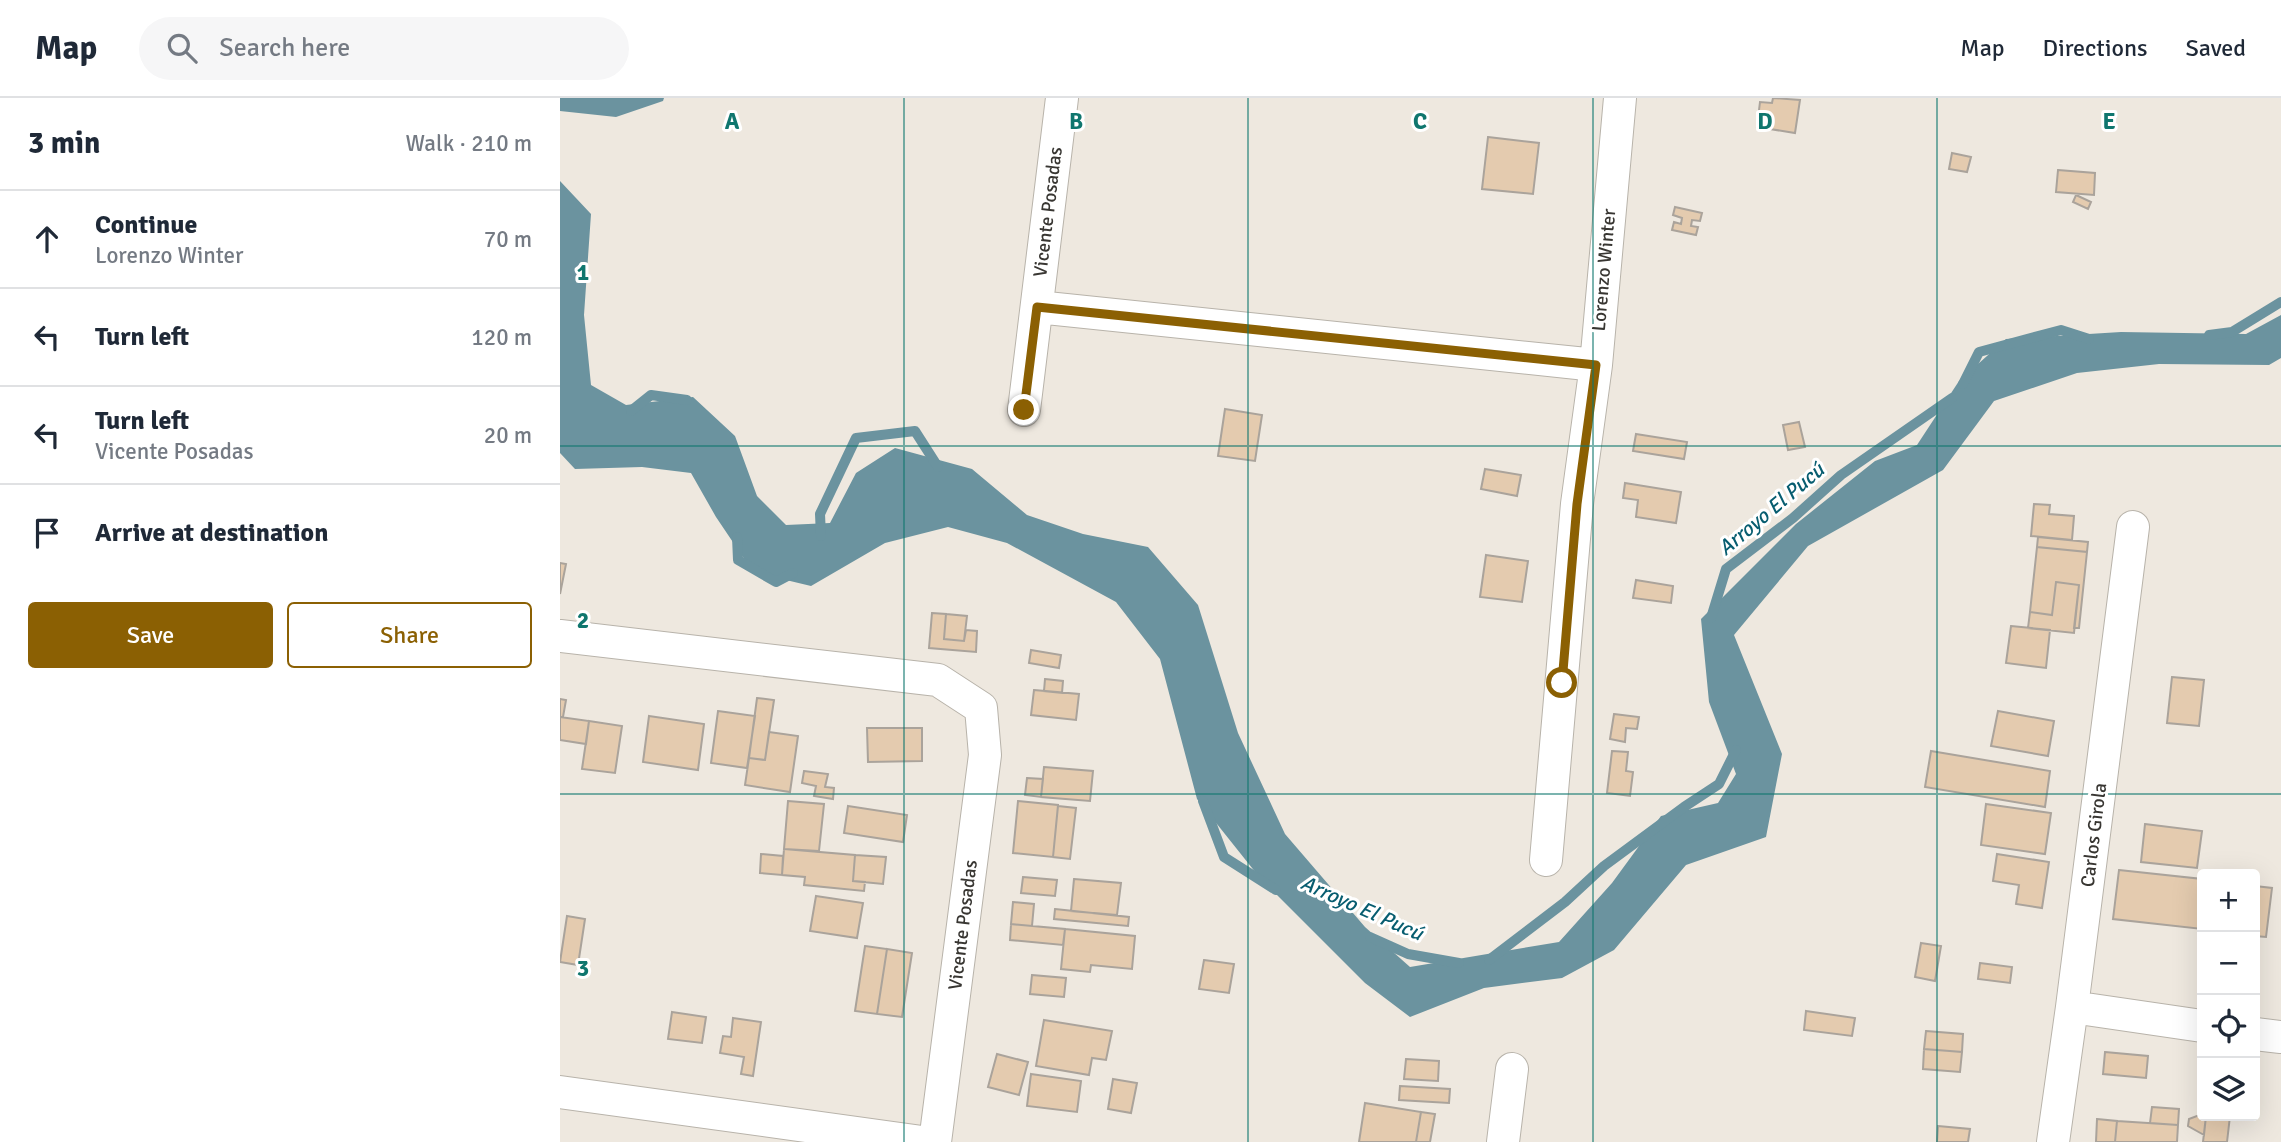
<!DOCTYPE html>
<html lang="en">
<head>
<meta charset="utf-8">
<style>
	:root { --surface:#fff; --page:#f6f6f7; --text:#1f2937; --muted:#747a83; --line:#e0e1e3; --accent:#8b6003 }
	body { margin:0; font-family:Signika,sans-serif; background:var(--page); color:var(--text) }
	.controls { position:absolute; right:21px; bottom:21px; display:grid; overflow:hidden; border-radius:7px; box-shadow:0 7px 28px #0002 }
	.controls button { width:63px; height:63px; display:grid; place-items:center; padding:0; border:0; border-bottom:2px solid var(--line); background:var(--surface); color:var(--text); font:35px sans-serif }
	.stop { position:absolute; width:21px; height:21px; margin:-16px; border:5px solid #8b6003; border-radius:50%; background:#fff }
	.stop.end { background:#8b6003; border-color:#fff; box-shadow:0 2px 7px #0008 }
	.list { margin:0; padding:0; list-style:none }
	h2 { display:flex; justify-content:space-between; align-items:center; height:91px; margin:0; padding:0 28px; font-size:30px }
	h2 small { font-size:23px; font-weight:400; color:var(--muted) }
	.list li { display:grid; grid-template-columns:46px 1fr auto; gap:21px; align-items:center; box-sizing:border-box; height:98px; padding:0 28px; border-top:2px solid var(--line) }
	.list b { display:block; font-size:26px; white-space:nowrap }
	.list p { margin:0; font-size:23px; white-space:nowrap; color:var(--muted) }
	.list em { font-size:23px; font-style:normal; color:var(--muted) }
	.actions { display:flex; gap:14px; padding:21px 28px }
	.actions a { flex:1; padding:16px 0; border:2px solid var(--accent); border-radius:7px; text-align:center; font-size:24px; color:var(--accent) }
	.actions .main { background:var(--accent); color:#fff }
	.icon { flex:none; width:38px; height:38px; fill:none; stroke:currentColor; stroke-width:2; stroke-linecap:round; stroke-linejoin:round }
	.map { position:relative; flex:none; width:1721px; height:1044px; overflow:hidden }
	header { display:flex; align-items:center; gap:42px; box-sizing:border-box; height:98px; padding:0 35px; background:var(--surface); border-bottom:2px solid var(--line) }
	header strong { font-size:33px }
	nav { display:flex; gap:38px; margin-inline-start:auto; font-size:24px }
	.search { width:490px; height:63px; background:var(--page); display:flex; align-items:center; gap:18px; box-sizing:border-box; padding:0 24px; border-radius:38px; color:var(--muted); font-size:26px }
	main { display:flex }
	aside { flex:1; background:var(--surface) }
	.map>svg:first-child { display:block }
	.water { fill:#6b939f }
	.lines { fill:none; stroke-linecap:round; stroke-linejoin:round }
	.stream { stroke:#6b939f; stroke-width:10 }
	.building { fill:#e4cbaf; stroke:#aaa39b; stroke-width:2 }
	.street-casing { stroke:#b8b3aa; stroke-width:34 }
	.street { stroke:#fff; stroke-width:32 }
	.route { stroke:#8b6003; stroke-width:9 }
	.grid { fill:none; stroke:#0f766e; stroke-width:2; stroke-opacity:0.55 }
	.labels { text-anchor:middle; dominant-baseline:central; stroke-width:6; stroke-linejoin:round; paint-order:stroke }
	.street-label { font-size:19px; fill:#383632; stroke:#fff }
	.water-label { font-size:21px; font-style:italic; fill:#075d70; stroke:#fff }
	.grid-label { font-size:23px; text-anchor:middle; font-weight:bold; fill:#0f766e; stroke:#fff; stroke-width:6; stroke-linejoin:round; paint-order:stroke }
</style>
</head>
<body>
<header>
<strong>Map</strong>
<div class="search"><svg class="icon" aria-label="search" viewBox="0 0 24 24"><circle cx="10" cy="10" r="6"/><path d="M15 15l6 6"/></svg>Search here</div>
<nav><a>Map</a><a>Directions</a><a>Saved</a></nav>
</header>
<main>
<aside>
<h2>3 min<small>Walk · 210 m</small></h2>
<ul class="list">
<li><svg class="icon" aria-label="ahead" viewBox="0 0 24 24"><path d="M12 20V5M6 11l6-6 6 6"/></svg><div><b>Continue</b><p>Lorenzo Winter</p></div><em>70 m</em></li>
<li><svg class="icon" aria-label="left" viewBox="0 0 24 24"><path d="M17 20v-9H6M10 6l-5 5 5 5"/></svg><div><b>Turn left</b></div><em>120 m</em></li>
<li><svg class="icon" aria-label="left" viewBox="0 0 24 24"><path d="M17 20v-9H6M10 6l-5 5 5 5"/></svg><div><b>Turn left</b><p>Vicente Posadas</p></div><em>20 m</em></li>
<li><svg class="icon" aria-label="arrive" viewBox="0 0 24 24"><path d="M6 21V4h12l-3 4 3 4H6"/></svg><div><b>Arrive at destination</b></div></li>
</ul>
<div class="actions"><a class="main">Save</a><a>Share</a></div>
</aside>
<div class="map">
<svg width="1721" height="1044" viewBox="0 0 1721 1044">
	<rect width="100%" height="100%" fill="#eee8df"/>
	<path class="water" d="M0,0h104l-1,3 -47,16 -56,-6z
		M0,83l31,33 -7,101 7,70 35,20 67,-8 42,39 22,60 29,29 44,-2 26,-50 39,-25 77,21 55,46 56,19 65,13 50,58 40,128 47,101 80,93 45,40 149,-25 53,-59 49,-67 57,-13 18,-29 -27,-72 -8,-83 95,-95 79,-63 42,-16 42,-64 47,-42 115,-7 125,2 35,-19v43l-12,7 -110,-1 -82,9 -83,28 -51,69 -135,76 -74,89 48,119 -16,83 -80,28 -72,85 -52,28 -78,10 -74,29 -45,-34 -105,-105 -63,-79 -37,-140 -44,-57 -109,-59 -59,-16 -63,16 -74,43 -58,-14 -37,-55 -25,-44 -49,-6 -67,2 -15,-16z"/>
	<g class="lines">
		<path class="stream" d="M1649,237l23,-3 49,-30
			M1403,286l16,-32 82,-22 28,9
			M71,313l20,-16 36,5
			M261,438l-1,-22 36,-76 59,-7 23,36
			M177,439l1,23 38,22 17,-9
			M1151,520l15,-49 67,-51 48,-43 111,-77
			M643,703l21,56 52,33
			M810,839l38,17 51,9
			M929,862l76,-58 39,-36 80,-59 35,-23 17,-34"/>
	</g>
	<path class="building" d="M1213,0l27,2 -5,33 -38,-6 3,-25 12,1z
		M928,39l51,6 -6,51 -51,-5z
		M1392,55l19,4 -4,15 -18,-3z
		M1498,72l37,3 -1,22 -38,-3z
		M1516,97l15,7 -3,7 -15,-7z
		M1115,109l27,6 -2,8 -8,-1 -1,6 7,1 -2,8 -24,-5 2,-8 7,2 1,-6 -9,-3z
		M665,311l37,6 -7,46 -37,-5z
		M1239,324l6,25 -17,3 -5,-25z
		M1076,336l51,8 -3,17 -51,-8z
		M925,371l36,6 -4,21 -36,-7z
		M1065,385l56,9 -5,31 -40,-6 2,-17 -15,-2z
		M1474,406l16,1 -1,9 25,2 -2,24 -41,-4z
		M1478,439l50,5 -1,10 -50,-5z
		M1477,449l50,5 -8,76h-5l5,-43 -23,-3 -4,33 -22,-3z
		M926,457l42,6 -6,41 -42,-5z
		M0,465l6,1 -6,30z
		M1076,482l37,6 -2,17 -38,-5z
		M1496,484l23,3 -5,48 -46,-5 2,-16 22,3z
		M372,515l14,1 -2,25 20,2 2,-11 11,1 -1,21 -47,-4z
		M386,516l21,2 -3,25 -20,-2z
		M1451,528l39,4 -4,38 -40,-5z
		M471,552l30,5 -2,13 -30,-5z
		M1612,579l32,3 -5,46 -32,-3z
		M485,581l18,2 -1,12 -18,-2z
		M474,592l45,4 -3,26 -45,-5z
		M197,600l17,2 -9,60 -16,-2z
		M0,601l6,1 -3,17h-3z
		M158,613l37,5 -8,52 -36,-5z
		M1438,613l56,10 -6,35 -57,-10z
		M1054,616l25,3 -2,12 -11,-1 -1,14 -15,-3z
		M89,618l55,8 -6,46 -55,-8z
		M0,619l29,4 -3,23 -26,-4z
		M29,623l33,5 -7,47 -33,-4z
		M307,630h55v33l-54,1z
		M209,634l29,4 -8,56 -45,-7 4,-27 16,2z
		M1052,653l16,1 -2,19 7,1 -3,24 -23,-3z
		M1371,653l119,20 -5,36 -120,-20z
		M484,669l49,4 -3,30 -49,-4z
		M244,673l24,3 -3,13 9,1 -1,11 -19,-3 2,-10 -14,-3z
		M467,680l16,1 -2,18 -16,-2z
		M228,703l36,3 -5,47 -35,-2z
		M458,703l40,4 -5,52 -40,-4z
		M1426,706l65,9 -6,41 -64,-9z
		M288,708l59,9 -4,27 -59,-9z
		M498,708l18,2 -6,51 -17,-2z
		M1585,726l57,7 -5,37 -56,-6z
		M224,751l71,6 -2,26 12,1 -1,9 -60,-6 1,-8 -23,-2z
		M201,756l22,2 -1,19 -22,-2z
		M1437,756l52,8 -7,46 -26,-4 3,-19 -26,-4z
		M295,757l31,2 -3,27 -30,-3z
		M1559,772l83,9v50l-89,-10z
		M463,779l34,3 -2,16 -34,-3z
		M514,781l47,4 -4,32 -46,-4z
		M1695,788l17,2 -6,49 -11,-1z
		M256,798l47,7 -6,35 -47,-7z
		M453,804l21,2 -2,22 -21,-2z
		M495,811l74,8 -1,9 -74,-7z
		M7,818l18,3 -7,46 -18,-3z
		M451,826l54,5 -2,16 -53,-5z
		M505,831l70,7 -3,33 -41,-4 -1,7 -29,-3z
		M1361,845l20,3 -6,35 -20,-4z
		M305,848l22,3 -10,65 -22,-3z
		M327,851l25,4 -10,64 -25,-3z
		M644,862l30,4 -5,29 -30,-4z
		M1420,865l32,4 -2,16 -32,-4z
		M472,877l34,3 -2,19 -34,-3z
		M1246,913l49,7 -3,18 -48,-6z
		M112,914l34,5 -4,26 -34,-4z
		M173,920l28,4 -8,54 -12,-2 3,-17 -24,-4 3,-17 8,1z
		M484,922l68,11 -6,29 -14,-2 -3,17 -53,-9z
		M1366,933l37,3 -1,18 -38,-3z
		M1364,951l38,3 -2,20 -37,-3z
		M1545,954l43,4 -2,22 -43,-4z
		M437,956l31,8 -9,33 -31,-8z
		M846,961l33,2 -1,20 -34,-2z
		M471,976l50,7 -4,31 -50,-6z
		M553,981l24,4 -6,30 -23,-4z
		M840,988l50,3 -1,14 -50,-3z
		M805,1005l56,9 -5,30h-57z
		M1592,1009l27,2 -1,16 -28,-2z
		M861,1014l14,2 -5,28h-14z
		M1642,1016l4,2 -2,19 -16,-9 1,-7z
		M1646,1018h24l-3,26h-24z
		M1537,1021l20,2 -2,21h-19z
		M1557,1023l61,4 -1,17h-62z
		M1378,1028l32,3 -2,13h-31z"/>
	<g class="lines">
		<g class="street-casing">
			<path id="street" d="M477,209l559,58
				M464,312l38,-312
				M0,538l378,44 43,28 4,47 -50,387
				M986,762l31,-356 19,-139 24,-267
				M1512,909l130,19
				M1695,936l26,3
				M0,994l362,50
				M943,1044l9,-73
				M1493,1044l19,-135 61,-480"/>
		</g>
		<use href="#street" class="street"/>
	</g>
	<g class="lines">
		<path class="route" d="M464,312l13,-103 559,58 -19,139 -15,179"/>
	</g>
	<path class="grid" d="M344,0v1044M688,0v1044M1033,0v1044M1377,0v1044M0,348h1721M0,696h1721"/>
	<g class="labels">
		<g class="street-label">
			<text transform="translate(488 114) rotate(-83)">Vicente Posadas</text>
			<text transform="translate(1044 172) rotate(-85)">Lorenzo Winter</text>
			<text transform="translate(1534 737) rotate(-83)">Carlos Girola</text>
			<text transform="translate(403 827) rotate(-83)">Vicente Posadas</text>
		</g>
		<g class="water-label">
			<text transform="translate(1211 411) rotate(-40)">Arroyo El Pucú</text>
			<text transform="translate(802 810) rotate(24)">Arroyo El Pucú</text>
		</g>
	</g>
	<g class="grid-label">
		<text x="172" y="31">A</text>
		<text x="516" y="31">B</text>
		<text x="860" y="31">C</text>
		<text x="1205" y="31">D</text>
		<text x="1549" y="31">E</text>
		<text x="23" y="182">1</text>
		<text x="23" y="530">2</text>
		<text x="23" y="878">3</text>
	</g>
</svg>
<div class="controls">
<button>+</button>
<button>−</button>
<button><svg class="icon" aria-label="locate" viewBox="0 0 24 24"><circle cx="12" cy="12" r="6"/><path d="M12 2v4M12 18v4M2 12h4M18 12h4"/></svg></button>
<button><svg class="icon" aria-label="layers" viewBox="0 0 24 24"><path d="M12 4l9 5-9 5-9-5zM3 14l9 5 9-5"/></svg></button>
</div>
<div class="stop" style="left:1002px;top:585px"></div>
<div class="stop end" style="left:464px;top:312px"></div>
</div>
</main>
</body>
</html>
